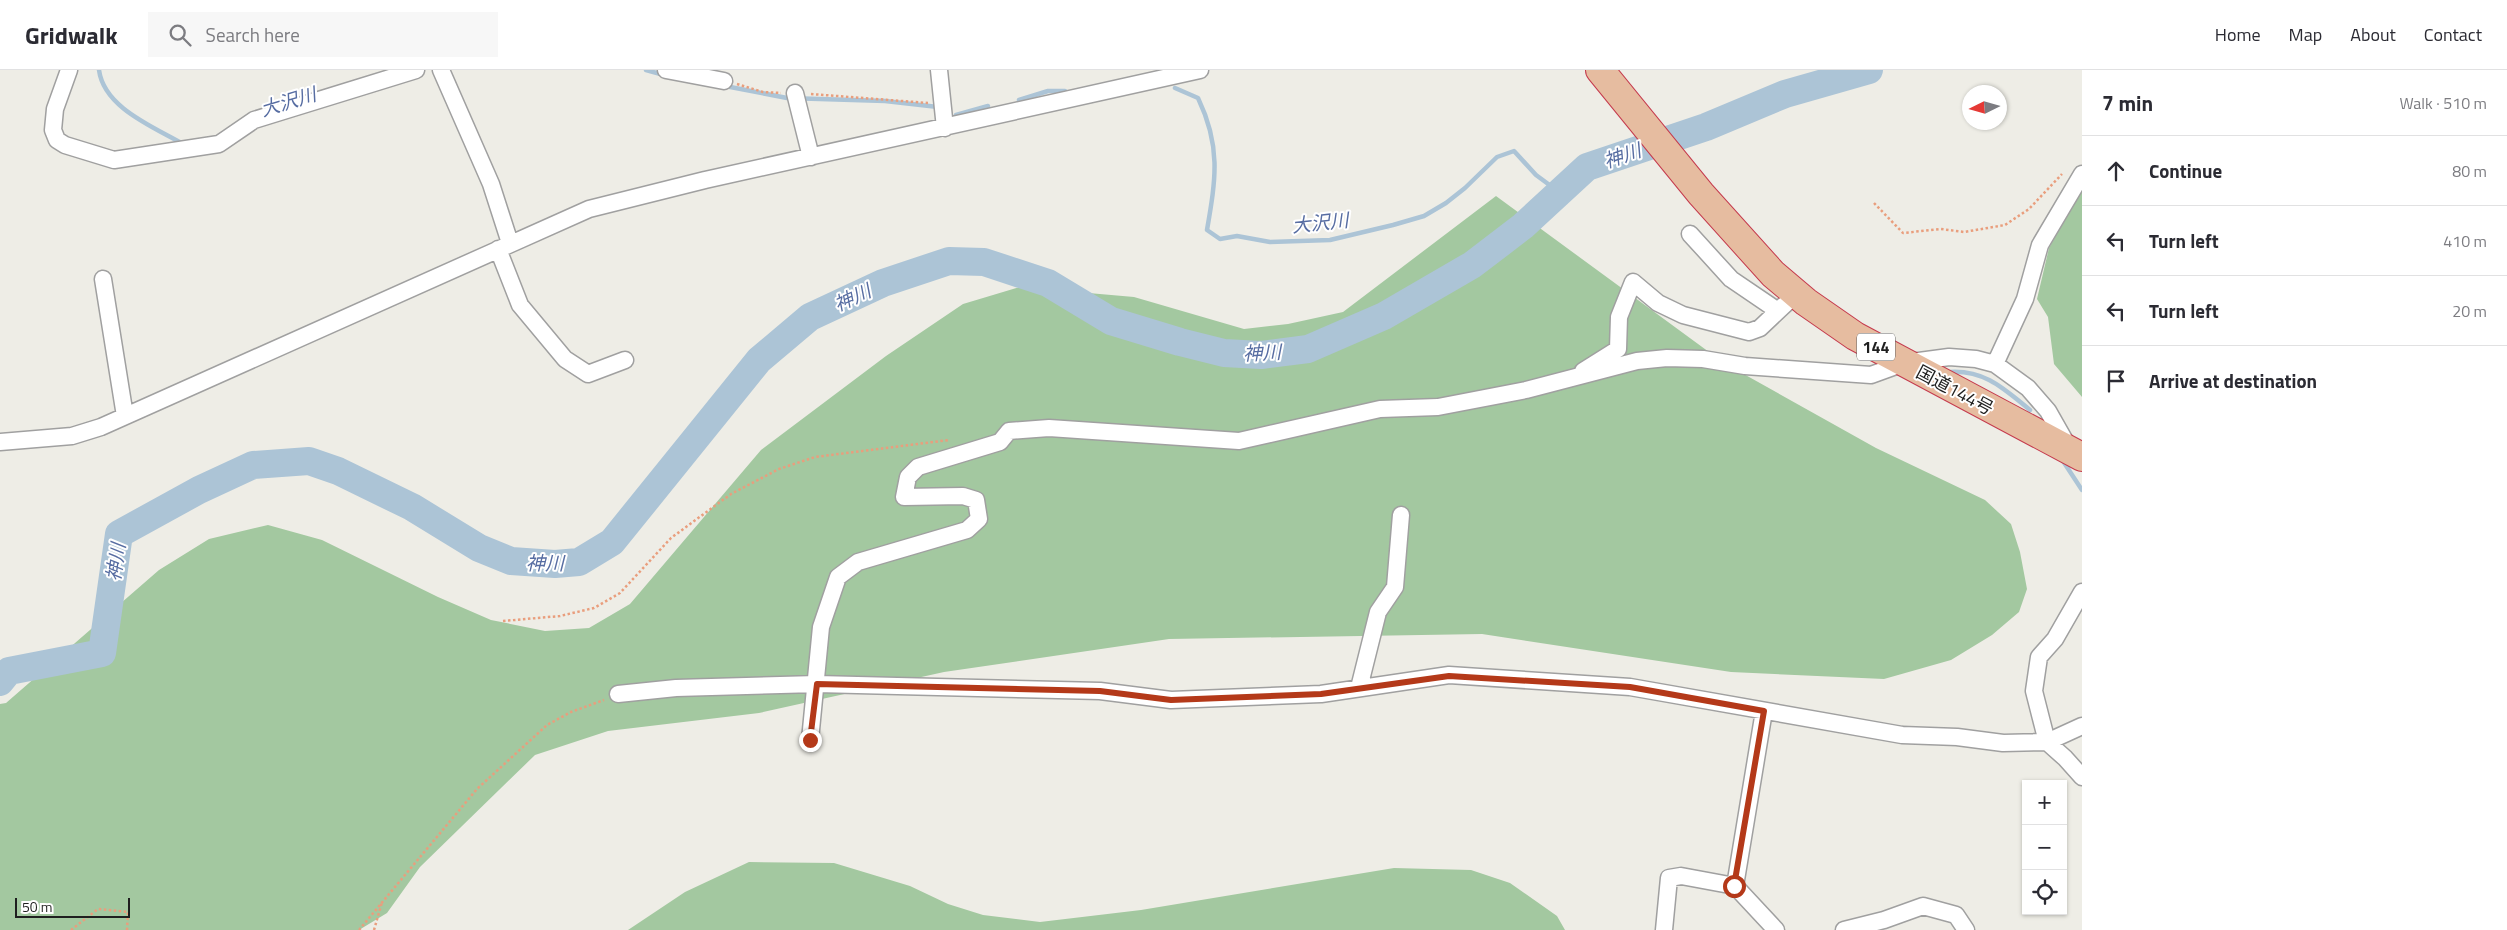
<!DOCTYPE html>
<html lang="en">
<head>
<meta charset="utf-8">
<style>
	:root { --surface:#fff; --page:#f7f7f7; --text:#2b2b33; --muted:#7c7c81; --line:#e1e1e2 }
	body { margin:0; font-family:"Titillium Web","Noto Sans JP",sans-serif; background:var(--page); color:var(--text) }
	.controls { position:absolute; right:15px; bottom:15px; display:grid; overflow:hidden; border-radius:0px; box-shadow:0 1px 4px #0004 }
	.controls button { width:45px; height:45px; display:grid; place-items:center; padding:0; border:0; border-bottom:1px solid var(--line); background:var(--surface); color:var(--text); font:25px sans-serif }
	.compass { position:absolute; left:1962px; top:15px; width:45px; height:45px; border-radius:50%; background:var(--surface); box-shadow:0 1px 4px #0004; rotate:265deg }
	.scale { position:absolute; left:15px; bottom:12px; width:115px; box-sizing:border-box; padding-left:5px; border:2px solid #1f1f1f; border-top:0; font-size:14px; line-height:18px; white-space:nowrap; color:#1f1f1f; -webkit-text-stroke:4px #fff; paint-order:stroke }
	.stop { position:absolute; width:15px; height:15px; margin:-11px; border:4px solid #b43919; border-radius:50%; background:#fff }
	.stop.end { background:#b43919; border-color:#fff; box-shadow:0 1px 5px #0008 }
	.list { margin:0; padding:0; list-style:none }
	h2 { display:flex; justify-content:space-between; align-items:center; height:65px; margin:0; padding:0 20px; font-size:21px }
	h2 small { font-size:16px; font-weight:400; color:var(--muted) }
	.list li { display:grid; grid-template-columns:32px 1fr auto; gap:15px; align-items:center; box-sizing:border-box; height:70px; padding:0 20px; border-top:1px solid var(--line) }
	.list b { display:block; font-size:19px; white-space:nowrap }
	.list em { font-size:16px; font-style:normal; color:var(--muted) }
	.icon { flex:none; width:28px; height:28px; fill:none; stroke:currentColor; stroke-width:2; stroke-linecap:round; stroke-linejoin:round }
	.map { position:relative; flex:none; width:2082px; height:860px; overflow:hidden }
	header { display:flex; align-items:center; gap:30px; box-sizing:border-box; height:70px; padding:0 25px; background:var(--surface); border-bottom:1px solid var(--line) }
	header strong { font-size:24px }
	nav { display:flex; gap:28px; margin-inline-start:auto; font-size:18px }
	.search { width:350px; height:45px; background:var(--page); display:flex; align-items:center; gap:12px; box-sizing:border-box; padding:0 18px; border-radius:0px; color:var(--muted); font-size:19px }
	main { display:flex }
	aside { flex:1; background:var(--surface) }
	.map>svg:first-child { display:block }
	.forest { fill:#a3c8a0 }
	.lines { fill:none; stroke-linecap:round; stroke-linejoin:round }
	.stream { stroke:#acc4d6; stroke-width:4.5 }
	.river { stroke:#acc4d6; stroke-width:28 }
	.minor-casing { stroke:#a0a0a0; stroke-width:19 }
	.trunk-casing { stroke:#c53a4d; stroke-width:30 }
	.path { stroke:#e99e7d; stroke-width:2.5; stroke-dasharray:2.5 2.5; stroke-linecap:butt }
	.minor { stroke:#fff; stroke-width:16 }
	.trunk { stroke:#e6bca0; stroke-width:28 }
	.route { stroke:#b43919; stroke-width:6 }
	.labels { text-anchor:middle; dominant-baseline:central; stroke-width:4; stroke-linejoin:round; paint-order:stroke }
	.shield { fill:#fff; stroke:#626262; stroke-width:1 }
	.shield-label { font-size:16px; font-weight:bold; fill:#1f1f1f }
	.street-label { font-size:18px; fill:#1f1f1f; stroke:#fff }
	.water-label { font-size:19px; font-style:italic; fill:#576da2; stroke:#fff }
</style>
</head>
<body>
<header>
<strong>Gridwalk</strong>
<div class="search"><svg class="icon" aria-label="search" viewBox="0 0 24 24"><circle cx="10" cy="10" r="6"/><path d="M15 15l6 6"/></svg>Search here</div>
<nav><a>Home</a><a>Map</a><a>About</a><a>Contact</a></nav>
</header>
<main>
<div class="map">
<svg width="2082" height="860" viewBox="0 0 2082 860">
	<rect width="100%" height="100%" fill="#eeede6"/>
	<path class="forest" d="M2082,118v209l-28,-33 -6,-47 -11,-18 12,-51z
		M1496,126l228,167 152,85 109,52 26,24 9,28 7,37 -8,23 -27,23 -41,25 -67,19 -153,-7 -249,-38 -313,5 -225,33 -185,41 -151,18 -73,24 -115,112 -33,46 -28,17h-359v-226l6,-1 153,-133 50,-31 59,-14 54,15 116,57 53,23 54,11 44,-3 41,-24 131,-154 125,-94 77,-52 57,-17 114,10 110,32 44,-5 55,-12z
		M749,792l85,1 76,23 38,18 35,11 57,7 101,-12 253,-42 77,2 39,13 47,33 8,14h-937l57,-38z"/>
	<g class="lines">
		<path class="stream" d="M99,0c5,38 55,57 84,74
			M646,0l18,5
			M725,16l62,12 98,3 53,6
			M1175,18l23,10c23,48 18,80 9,132l13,9 17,-3 33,6 60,-2 63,-15 31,-9 22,-13 19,-15 32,-31 17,-6 22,24 23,17
			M1019,30l29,-9h17
			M956,45l32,-9
			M1950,302c35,-2 54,17 80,38
			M2061,388l21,32"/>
		<path class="river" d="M0,612l9,-11 93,-18 17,-119 80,-44 54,-25 56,-4 29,10 74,36 67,41 32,13 44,3 24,-2 33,-20 147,-182 51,-43 73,-34 66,-22 35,1 64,21 63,38 69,21 44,11 37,2 47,-6 76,-33 88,-51 51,-39 64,-59 119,-40 79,-33 84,-24"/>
		<g class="minor-casing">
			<path id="minor" d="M69,0l-14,39 -2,21 4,10 8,5 49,15 105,-16 35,-24 162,-50
				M441,0l50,114 19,59
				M666,0l58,11
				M939,0l6,58
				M795,23l16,64
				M1690,164l41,45 47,32
				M498,179l22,56 45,54 23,15 37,-14
				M103,209l22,137
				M1995,294l30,-65 15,-54 42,-71
				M1583,301l35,-22 1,-32 14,-35 25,21 25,12 66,17 11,-4 36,-34
				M0,372l72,-6 29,-9 488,-218 116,-29 495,-110
				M2082,522l-27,47 -16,18 -5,34 13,51 18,16 17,19
				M1359,618l19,-76 17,-25 6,-72
				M618,624l58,-6 141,-4 283,7 71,9 150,-6 128,-19 181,12 272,48 55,2 46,6 44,-1 35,-16
				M810,670l11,-113 17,-50 20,-15 109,-32 12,-11 -3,-19 -13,-4 -59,1 4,-20 10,-10 82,-25 9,-11 40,-3 190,13 141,-32 58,-2 88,-17 111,-29 30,-3 36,1 42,7 126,9 33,-12 45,-6 27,2 19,5 33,24 20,23 21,37
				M1735,816l29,-175
				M1664,860l5,-52 12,-2 54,10 41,44
				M1844,860l40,-10 39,-14 33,9 10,15"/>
		</g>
		<g class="trunk-casing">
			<path id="trunk" d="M1600,0l101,124 72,80 33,28 49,34 227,121"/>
		</g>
		<path class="path" d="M737,14l26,8 18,1
			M811,24l117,9
			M1874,133l29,30 38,-4 23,3 41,-7 24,-16 33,-35
			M503,551l57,-5 34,-8 26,-15 51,-55 60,-44 48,-25 36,-12 134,-17
			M71,860l27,-21 30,3 -1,18
			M359,860l118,-141 70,-64 24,-13 33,-12
			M374,860l8,-28"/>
		<use href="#minor" class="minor"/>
		<use href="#trunk" class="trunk"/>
	</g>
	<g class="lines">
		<path class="route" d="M810,670l7,-56 283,7 71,9 150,-6 128,-18 181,11 134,24 -30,175"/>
	</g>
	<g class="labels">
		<rect class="shield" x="1857" y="263.5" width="38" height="27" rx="4"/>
		<g class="shield-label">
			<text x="1876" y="277">144</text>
		</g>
		<g class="street-label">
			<text transform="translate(1955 320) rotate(28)">国道144号</text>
		</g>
		<g class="water-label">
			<text transform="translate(288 31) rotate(-17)">大沢川</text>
			<text transform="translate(1622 85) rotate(-19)">神川</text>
			<text transform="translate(1320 152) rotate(-6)">大沢川</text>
			<text transform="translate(852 227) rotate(-25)">神川</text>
			<text transform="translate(1262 282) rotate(-3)">神川</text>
			<text transform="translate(115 492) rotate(-82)">神川</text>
			<text x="545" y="492">神川</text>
		</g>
	</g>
</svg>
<div class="controls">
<button>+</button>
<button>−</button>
<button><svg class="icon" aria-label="locate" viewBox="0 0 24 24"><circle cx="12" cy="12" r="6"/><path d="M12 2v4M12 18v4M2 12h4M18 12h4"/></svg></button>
</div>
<svg class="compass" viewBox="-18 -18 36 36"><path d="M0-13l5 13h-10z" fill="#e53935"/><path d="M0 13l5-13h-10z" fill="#7c7c81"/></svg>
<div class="scale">50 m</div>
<div class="stop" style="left:1734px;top:816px"></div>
<div class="stop end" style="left:810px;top:670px"></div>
</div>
<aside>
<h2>7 min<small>Walk · 510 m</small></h2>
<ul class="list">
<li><svg class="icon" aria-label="ahead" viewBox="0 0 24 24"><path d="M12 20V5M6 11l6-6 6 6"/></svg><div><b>Continue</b></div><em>80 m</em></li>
<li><svg class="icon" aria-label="left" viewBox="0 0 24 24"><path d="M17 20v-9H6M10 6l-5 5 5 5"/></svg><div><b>Turn left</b></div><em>410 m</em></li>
<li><svg class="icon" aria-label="left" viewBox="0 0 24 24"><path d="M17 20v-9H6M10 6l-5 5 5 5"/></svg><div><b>Turn left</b></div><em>20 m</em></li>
<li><svg class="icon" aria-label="arrive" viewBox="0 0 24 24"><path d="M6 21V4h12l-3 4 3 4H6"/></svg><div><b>Arrive at destination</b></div></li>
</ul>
</aside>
</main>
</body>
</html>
